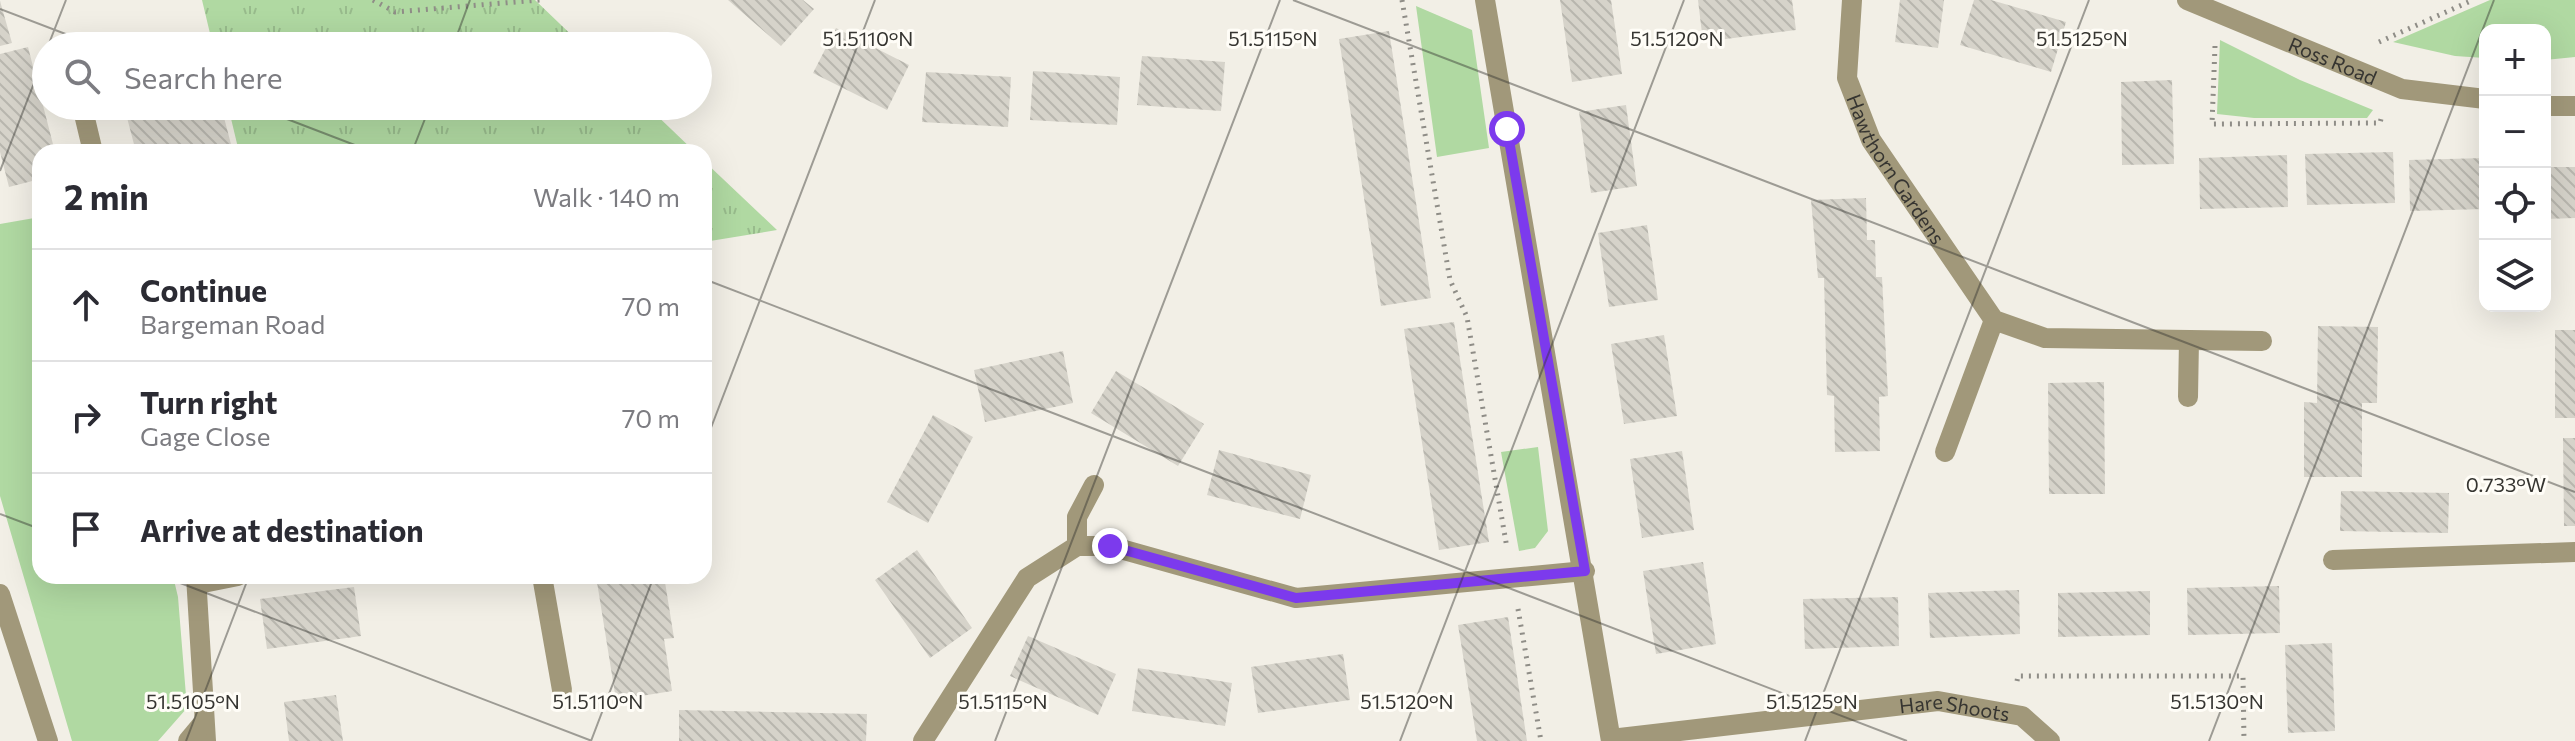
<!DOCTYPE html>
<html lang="en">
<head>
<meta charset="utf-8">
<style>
	:root { --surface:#fff; --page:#f2f2f3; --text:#2b2b33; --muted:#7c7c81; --line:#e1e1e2 }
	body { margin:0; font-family:Commissioner,sans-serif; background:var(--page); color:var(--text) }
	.controls { position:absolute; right:24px; top:24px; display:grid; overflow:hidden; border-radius:16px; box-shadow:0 8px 32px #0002 }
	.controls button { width:72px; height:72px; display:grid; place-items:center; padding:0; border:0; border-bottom:2px solid var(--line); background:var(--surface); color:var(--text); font:40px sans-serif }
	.stop { position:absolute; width:24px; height:24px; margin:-18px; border:6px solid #7c3aed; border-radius:50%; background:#fff }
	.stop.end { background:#7c3aed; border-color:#fff; box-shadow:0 2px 8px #0008 }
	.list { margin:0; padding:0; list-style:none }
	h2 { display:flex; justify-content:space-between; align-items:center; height:104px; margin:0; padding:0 32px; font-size:34px }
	h2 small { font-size:26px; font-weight:400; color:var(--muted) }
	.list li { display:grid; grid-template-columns:52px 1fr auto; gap:24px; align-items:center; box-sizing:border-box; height:112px; padding:0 32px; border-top:2px solid var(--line) }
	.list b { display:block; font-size:30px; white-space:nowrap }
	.list p { margin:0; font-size:26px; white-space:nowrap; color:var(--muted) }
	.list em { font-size:26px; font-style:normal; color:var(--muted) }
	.icon { flex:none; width:44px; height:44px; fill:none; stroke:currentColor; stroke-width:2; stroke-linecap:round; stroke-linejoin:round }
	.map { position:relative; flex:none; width:2575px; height:741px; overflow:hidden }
	.search { position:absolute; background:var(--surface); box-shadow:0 8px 32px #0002; left:32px; top:32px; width:680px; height:88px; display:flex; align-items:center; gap:20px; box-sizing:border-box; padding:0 28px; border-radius:44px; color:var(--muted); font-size:30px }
	.panel { position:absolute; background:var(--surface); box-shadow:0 8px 32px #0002; left:32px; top:144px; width:680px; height:440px; border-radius:24px }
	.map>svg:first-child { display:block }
	.grass { fill:#b0d9a2 }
	.park { fill:url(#park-tufts) }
	.building { fill:url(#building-back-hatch) }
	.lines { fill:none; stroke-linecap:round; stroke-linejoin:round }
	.path { stroke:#8f8d87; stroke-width:5; stroke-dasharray:2 6; stroke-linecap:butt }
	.minor { stroke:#a1987a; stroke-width:20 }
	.route { stroke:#7c3aed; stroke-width:10 }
	.ticks { fill:none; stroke:#363531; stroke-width:2; stroke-opacity:0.45 }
	.labels { text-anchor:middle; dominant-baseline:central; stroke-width:6; stroke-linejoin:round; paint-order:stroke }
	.street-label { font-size:20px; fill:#363531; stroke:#fffdf7 }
	.ticks-label { font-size:20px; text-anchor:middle; fill:#363531; stroke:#fffdf7; stroke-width:6; stroke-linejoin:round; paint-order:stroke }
</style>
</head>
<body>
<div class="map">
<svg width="2575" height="741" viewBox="0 0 2575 741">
	<defs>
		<pattern id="park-tufts" width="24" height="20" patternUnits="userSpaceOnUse" patternTransform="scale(2)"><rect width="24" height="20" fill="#b0d9a2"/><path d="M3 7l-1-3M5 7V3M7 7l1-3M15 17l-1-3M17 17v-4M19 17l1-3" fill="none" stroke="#98bb8c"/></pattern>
		<pattern id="building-back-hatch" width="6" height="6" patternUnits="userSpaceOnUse" patternTransform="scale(2)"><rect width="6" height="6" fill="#d6d3ca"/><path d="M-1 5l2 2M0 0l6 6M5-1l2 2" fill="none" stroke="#b8b6ae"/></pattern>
	</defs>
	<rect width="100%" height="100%" fill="#f2efe6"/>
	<path class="grass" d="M2490,0h85v57l-30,3v-30h-60v28l-30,-2 -62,-14z
		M1416,6l56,24 17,118 -52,9z
		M2220,40l80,40 73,30 -6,8h-113l-37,-4z
		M40,217v359h133l5,21 9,111 -29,33h-86l-72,-245v-272z
		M1538,447l10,84 -13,17 -16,3 -18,-99z"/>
	<path class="park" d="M202,0h333l48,46h-370z
		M228,106h419l48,46h-456z
		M704,161l73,69 -73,12z"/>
	<path class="building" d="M728,0h75l11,9 -33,37z
		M1560,0h51l11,74 -50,8z
		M1698,0h94l4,30 -93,12z
		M1900,0h44l-6,48 -43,-6z
		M1974,0h17l75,22 -15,50 -91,-27z
		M0,1l12,42 -12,3z
		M836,28l73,37 -22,45 -74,-37z
		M1389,31l42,267 -50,8 -42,-267z
		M28,47l27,105h-15v27l-31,8 -9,-35v-98z
		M1142,56l83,6 -4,49 -84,-6z
		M1033,71l87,6 -3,48 -87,-5z
		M926,72l85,5 -3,50 -86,-5z
		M2172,80l2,84 -52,1 -1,-83z
		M1626,105l11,81 -46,7 -12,-81z
		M124,106h97l12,46h-97z
		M2393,152l2,51 -88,2 -2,-51z
		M2287,155l1,52 -88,2 -1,-51z
		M2485,158v51l-75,2 -1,-51z
		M2545,167h30v51l-30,1z
		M1866,198l1,42h8l1,37h6l6,119 -9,1 1,54 -45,1 -1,-56 -7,-1 -3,-117h-6l-7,-78z
		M1647,225l11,75 -49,7 -11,-74z
		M1454,322l35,220 -50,8 -35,-221z
		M2318,326l60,1 -1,76h-15v74h-58v-75l13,1z
		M2555,330h20v88h-20z
		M1664,335l13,81 -53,8 -13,-80z
		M1063,351l10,52 -88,19 -11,-52z
		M1116,371l88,53 -26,42 -87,-53z
		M2104,382l1,112h-56l-1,-111z
		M933,415l40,22 -45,86 -41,-21z
		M2563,438h12v88h-11z
		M1219,450l92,25 -11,44 -93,-24z
		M1682,451l12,79 -52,8 -12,-79z
		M2341,491l108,2 -1,40 -108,-2z
		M917,550l55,78 -42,30 -55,-78z
		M1703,562l13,82 -60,10 -13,-83z
		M596,576h68l10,62 -10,1 8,52 -56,9z
		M2279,586l1,47 -92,2 -1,-47z
		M354,587l7,49 -94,13 -7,-50z
		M2019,590l1,44 -90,4 -2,-45z
		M2150,591v44l-92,2v-44z
		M1898,597l1,49 -94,3 -2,-50z
		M1508,617l19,124h-50l-19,-116z
		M1028,636l88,38 -18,41 -88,-39z
		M2332,643l3,88 -47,2 -3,-88z
		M1343,654l7,46 -92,13 -7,-46z
		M1138,668l94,15 -7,43 -93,-15z
		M336,695l7,46h-54l-5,-39z
		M679,710l188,4 -1,27h-187z"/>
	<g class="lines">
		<path class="path" d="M373,0l22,12 145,-12
			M1402,0l48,280 17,37 40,231
			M2379,42l94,-42
			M2215,46l-3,78 168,-1 2,-8
			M1518,609l23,132
			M2017,681l1,-5h225l1,65"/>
		<g class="minor">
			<path d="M1485,0l126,741"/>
			<path id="s1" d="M1852,0l-5,78 24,62 123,180 51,18 217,3"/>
			<path id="s2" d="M2187,0l215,89 83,10"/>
			<path d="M82,106l11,46"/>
			<path d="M2545,106h30"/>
			<path d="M2188,397l1,-57"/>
			<path d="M1945,452l49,-132"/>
			<path d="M1077,546v-29l17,-32"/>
			<path d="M2333,560l242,-8"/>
			<path d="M196,576l10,165"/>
			<path d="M542,576l20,114"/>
			<path d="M198,584l40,-8"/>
			<path d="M0,594l48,147"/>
			<path id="s3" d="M1611,739l327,-38 84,15 28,25"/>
			<path d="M188,741l15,-18"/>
			<path d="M923,741l104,-163 50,-32h33l186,52 289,-27"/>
		</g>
	</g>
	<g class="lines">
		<path class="route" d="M1110,546l186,52 289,-27 -78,-442"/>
	</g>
	<path class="ticks" d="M1293,0l1282,492M0,9l97,37M48,46l18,-46M453,46l17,-46M253,106l120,46M412,152l18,-46M0,171l46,-119M704,279l1203,462M704,446l171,-446M0,514l40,15M162,576l430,165M186,741l63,-165M591,741l63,-165M995,741l285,-741M1400,741l284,-741M1805,741l284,-741M2209,741l285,-741"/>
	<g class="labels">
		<g class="street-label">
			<text stroke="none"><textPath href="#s2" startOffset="158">Ross Road</textPath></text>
			<text stroke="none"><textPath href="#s1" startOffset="182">Hawthorn Gardens</textPath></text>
			<text stroke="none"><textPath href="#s3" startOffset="346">Hare Shoots</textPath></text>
		</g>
	</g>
	<g class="ticks-label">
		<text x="868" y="46">51.5110°N</text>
		<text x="1273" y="46">51.5115°N</text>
		<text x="1677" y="46">51.5120°N</text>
		<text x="2082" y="46">51.5125°N</text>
		<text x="2506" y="492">0.733°W</text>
		<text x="193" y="709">51.5105°N</text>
		<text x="598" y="709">51.5110°N</text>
		<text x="1003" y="709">51.5115°N</text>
		<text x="1407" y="709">51.5120°N</text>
		<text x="1812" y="709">51.5125°N</text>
		<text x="2217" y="709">51.5130°N</text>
	</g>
</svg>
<div class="controls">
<button>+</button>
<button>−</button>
<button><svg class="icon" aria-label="locate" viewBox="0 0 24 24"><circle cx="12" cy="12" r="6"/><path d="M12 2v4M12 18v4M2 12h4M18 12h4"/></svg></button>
<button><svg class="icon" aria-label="layers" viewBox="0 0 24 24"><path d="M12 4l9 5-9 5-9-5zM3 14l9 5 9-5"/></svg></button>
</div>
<div class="stop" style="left:1507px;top:129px"></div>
<div class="stop end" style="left:1110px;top:546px"></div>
<div class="search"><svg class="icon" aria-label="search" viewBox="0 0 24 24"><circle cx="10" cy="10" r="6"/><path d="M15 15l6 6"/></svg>Search here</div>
<section class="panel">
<h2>2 min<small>Walk · 140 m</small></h2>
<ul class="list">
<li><svg class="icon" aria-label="ahead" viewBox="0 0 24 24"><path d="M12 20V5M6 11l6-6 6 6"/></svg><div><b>Continue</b><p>Bargeman Road</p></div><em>70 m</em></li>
<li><svg class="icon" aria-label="right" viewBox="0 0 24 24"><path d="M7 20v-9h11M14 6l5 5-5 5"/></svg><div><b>Turn right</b><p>Gage Close</p></div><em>70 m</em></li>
<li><svg class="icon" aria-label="arrive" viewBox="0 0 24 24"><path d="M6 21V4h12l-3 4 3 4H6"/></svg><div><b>Arrive at destination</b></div></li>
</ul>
</section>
</div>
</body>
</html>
